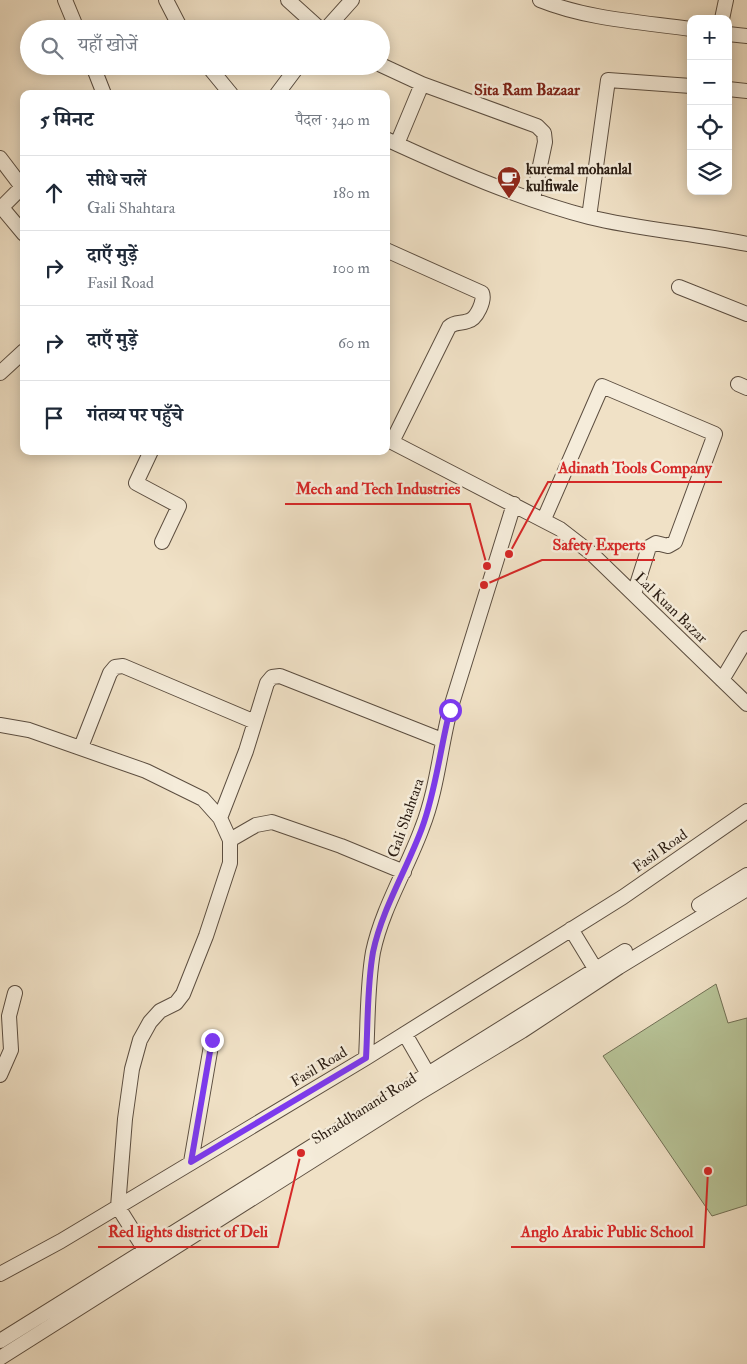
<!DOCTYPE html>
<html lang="hi">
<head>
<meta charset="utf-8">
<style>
	:root { --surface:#fff; --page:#f6f6f7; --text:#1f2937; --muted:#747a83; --line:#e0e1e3 }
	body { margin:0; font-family:"IM FELL Double Pica","Noto Serif Devanagari",serif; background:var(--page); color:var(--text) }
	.controls { position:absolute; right:15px; top:15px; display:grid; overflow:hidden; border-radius:10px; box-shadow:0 2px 12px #0003 }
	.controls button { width:45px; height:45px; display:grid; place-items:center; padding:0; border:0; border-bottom:1px solid var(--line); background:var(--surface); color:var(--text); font:25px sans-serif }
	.stop { position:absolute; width:15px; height:15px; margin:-11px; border:4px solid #7c3aed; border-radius:50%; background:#fff }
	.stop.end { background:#7c3aed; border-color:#fff; box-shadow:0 1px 5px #0008 }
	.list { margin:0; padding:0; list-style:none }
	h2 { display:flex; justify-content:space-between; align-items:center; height:65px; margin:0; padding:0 20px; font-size:21px }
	h2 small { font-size:16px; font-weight:400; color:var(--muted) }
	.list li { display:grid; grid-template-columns:32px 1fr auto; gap:15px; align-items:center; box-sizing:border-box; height:75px; padding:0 20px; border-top:1px solid var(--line) }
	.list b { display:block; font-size:19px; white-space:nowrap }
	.list p { margin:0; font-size:16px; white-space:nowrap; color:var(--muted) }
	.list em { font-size:16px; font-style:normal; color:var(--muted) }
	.icon { flex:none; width:28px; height:28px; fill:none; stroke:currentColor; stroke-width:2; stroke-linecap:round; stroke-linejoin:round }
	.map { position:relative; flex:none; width:747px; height:1364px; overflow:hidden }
	.search { position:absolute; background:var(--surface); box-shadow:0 2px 12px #0003; left:20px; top:20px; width:370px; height:55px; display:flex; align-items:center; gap:12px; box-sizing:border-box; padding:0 18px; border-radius:28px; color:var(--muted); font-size:19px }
	.panel { position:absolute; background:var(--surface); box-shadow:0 2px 12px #0003; left:20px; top:90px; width:370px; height:365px; border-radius:10px }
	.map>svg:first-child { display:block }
	.green { fill:#b7c397; stroke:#717055 }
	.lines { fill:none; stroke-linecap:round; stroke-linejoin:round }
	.minor-casing { stroke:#5c4e40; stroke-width:16 }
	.minor { stroke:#f5ecda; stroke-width:14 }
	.route { stroke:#7c3aed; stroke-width:6 }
	.labels { text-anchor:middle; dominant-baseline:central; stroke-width:5; stroke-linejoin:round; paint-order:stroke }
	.poi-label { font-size:15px; font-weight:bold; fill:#2b1d13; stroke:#f5ecda; text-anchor:start }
	.street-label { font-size:15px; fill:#2b1d13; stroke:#f5ecda }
	.neighbourhood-label { font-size:16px; font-weight:bold; fill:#7a1f14; stroke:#f5ecda }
	.leader { fill:none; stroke:#d62828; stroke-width:2 }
	.callout-dot { fill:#d62828; stroke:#f5ecda; stroke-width:2 }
	.callout-label { font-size:16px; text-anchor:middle; font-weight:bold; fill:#d62828; stroke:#f5ecda; stroke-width:5; stroke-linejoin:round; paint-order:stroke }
</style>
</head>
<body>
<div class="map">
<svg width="747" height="1364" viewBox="0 0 747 1364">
	<rect width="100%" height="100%" fill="#f0e1c6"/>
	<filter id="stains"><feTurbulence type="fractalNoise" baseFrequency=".004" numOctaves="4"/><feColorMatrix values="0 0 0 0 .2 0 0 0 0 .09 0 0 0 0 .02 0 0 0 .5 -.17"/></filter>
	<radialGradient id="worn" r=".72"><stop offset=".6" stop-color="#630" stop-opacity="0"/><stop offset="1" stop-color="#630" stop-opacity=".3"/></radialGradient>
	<path class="green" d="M716,984l12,39 19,-5v187l-35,11 -109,-160z"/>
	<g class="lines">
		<g class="minor-casing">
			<path id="minor" d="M65,0l12,29
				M166,0l15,29
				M288,0l32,29
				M540,0c47,19 101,22 151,29
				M722,19l4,-19
				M326,29l26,-29
				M728,34l19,2
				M381,65l41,19 115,42 7,7 1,9 -12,57
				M93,66l11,28
				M208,66l23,28
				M728,89l19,2
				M277,94l21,-28
				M386,139c65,30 134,60 203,78 52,13 106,16 158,27
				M397,144l25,-60
				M0,158l22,29
				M24,185l-20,20 -1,4 21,25
				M589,217l19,-137 83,6
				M386,250l96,43c3,7 -5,26 -14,28 -7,3 -13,0 -19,6l-57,115
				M679,287l68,27
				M0,373l24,-22
				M738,384l9,4
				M386,439l174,90 31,24 156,151
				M151,451l-15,32 43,23 -17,36
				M544,519l58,-133 113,48 -40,108 -7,4 -12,-3 -7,4 -15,47
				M722,680l25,-42
				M0,725l29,5 117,41 57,28 17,19 10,22v23l-24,73 -23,58 -7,9 -16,8 -10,11 -10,18 -8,29 -7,50 -7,88 27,43
				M81,747l29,-74 5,-6 8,-1 132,56
				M220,818l26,-67 21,-68 5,-6 8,-1 162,64
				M230,840l26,-15 16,-3 69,24 63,26
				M699,905l48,-30
				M571,929l25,41
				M405,1034l23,40
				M366,1058c2,-35 1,-72 7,-106 9,-43 34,-83 49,-124 15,-38 18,-79 28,-118l64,-206
				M0,1075l11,-25 -2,-34 6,-23
				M191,1162l21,-122
				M0,1274l61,-33 305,-183 257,-161 124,-86
				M0,1341l625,-390
				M0,1358l419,-265 103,-62 97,-64 128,-78"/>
		</g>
		<use href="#minor" class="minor"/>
	</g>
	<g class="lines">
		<path class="route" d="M212,1040l-21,122 175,-104c2,-35 1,-72 7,-106 9,-43 34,-83 49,-124 14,-38 18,-79 28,-118"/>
	</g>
	<defs>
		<g id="cafe-pin" transform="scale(1.25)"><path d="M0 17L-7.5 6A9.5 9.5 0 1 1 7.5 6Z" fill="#8f2418" stroke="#f5ecda"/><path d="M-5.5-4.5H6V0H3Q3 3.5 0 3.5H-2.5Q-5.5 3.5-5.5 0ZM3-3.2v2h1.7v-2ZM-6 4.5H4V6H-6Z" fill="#fff"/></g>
	</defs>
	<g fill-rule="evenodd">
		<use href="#cafe-pin" x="509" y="178"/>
	</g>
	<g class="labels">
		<g class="poi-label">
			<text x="526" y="169">kuremal mohanlal<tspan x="526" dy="17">kulfiwale</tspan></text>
		</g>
		<g class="street-label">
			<text transform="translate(671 608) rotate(44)">Lal Kuan Bazar</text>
			<text transform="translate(406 818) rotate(-71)">Gali Shahtara</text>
			<text transform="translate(660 851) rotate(-35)">Fasil Road</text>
			<text transform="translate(319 1067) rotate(-31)">Fasil Road</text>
			<text transform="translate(364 1109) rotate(-32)">Shraddhanand Road</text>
		</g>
		<g class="neighbourhood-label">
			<text x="527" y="90">Sita Ram Bazaar</text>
		</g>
	</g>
	<path class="leader" d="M509 554L548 482H722M487 566L470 504H285M484 585L542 560H655M301 1153L278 1247H98M708 1171L704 1247H511"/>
	<g class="callout-dot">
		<circle cx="509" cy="554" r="5"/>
		<circle cx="487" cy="566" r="5"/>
		<circle cx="484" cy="585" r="5"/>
		<circle cx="301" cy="1153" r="5"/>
		<circle cx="708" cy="1171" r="5"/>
	</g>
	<g class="callout-label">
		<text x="635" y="473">Adinath Tools Company</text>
		<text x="378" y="494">Mech and Tech Industries</text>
		<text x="599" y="550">Safety Experts</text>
		<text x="188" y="1237">Red lights district of Deli</text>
		<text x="607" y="1237">Anglo Arabic Public School</text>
	</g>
	<rect width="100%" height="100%" filter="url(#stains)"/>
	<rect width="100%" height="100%" fill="url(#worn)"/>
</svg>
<div class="controls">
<button>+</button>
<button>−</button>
<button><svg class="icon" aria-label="locate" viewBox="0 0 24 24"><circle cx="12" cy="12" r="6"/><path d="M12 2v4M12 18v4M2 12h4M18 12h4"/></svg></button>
<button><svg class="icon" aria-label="layers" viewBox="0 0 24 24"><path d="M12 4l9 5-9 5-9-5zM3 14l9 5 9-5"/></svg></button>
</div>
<div class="stop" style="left:450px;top:710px"></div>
<div class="stop end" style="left:212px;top:1040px"></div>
<div class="search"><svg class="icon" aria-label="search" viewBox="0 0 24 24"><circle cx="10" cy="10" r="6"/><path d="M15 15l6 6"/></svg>यहाँ खोजें</div>
<section class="panel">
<h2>5 मिनट<small>पैदल · 340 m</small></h2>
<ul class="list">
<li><svg class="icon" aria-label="ahead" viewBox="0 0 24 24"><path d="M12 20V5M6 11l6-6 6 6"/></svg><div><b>सीधे चलें</b><p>Gali Shahtara</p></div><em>180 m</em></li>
<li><svg class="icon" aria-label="right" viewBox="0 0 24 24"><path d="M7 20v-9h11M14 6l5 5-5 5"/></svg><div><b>दाएँ मुड़ें</b><p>Fasil Road</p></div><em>100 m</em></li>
<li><svg class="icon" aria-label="right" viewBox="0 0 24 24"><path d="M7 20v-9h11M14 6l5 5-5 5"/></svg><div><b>दाएँ मुड़ें</b></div><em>60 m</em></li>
<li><svg class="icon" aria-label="arrive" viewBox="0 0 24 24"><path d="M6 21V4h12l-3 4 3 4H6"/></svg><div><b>गंतव्य पर पहुँचे</b></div></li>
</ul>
</section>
</div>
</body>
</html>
